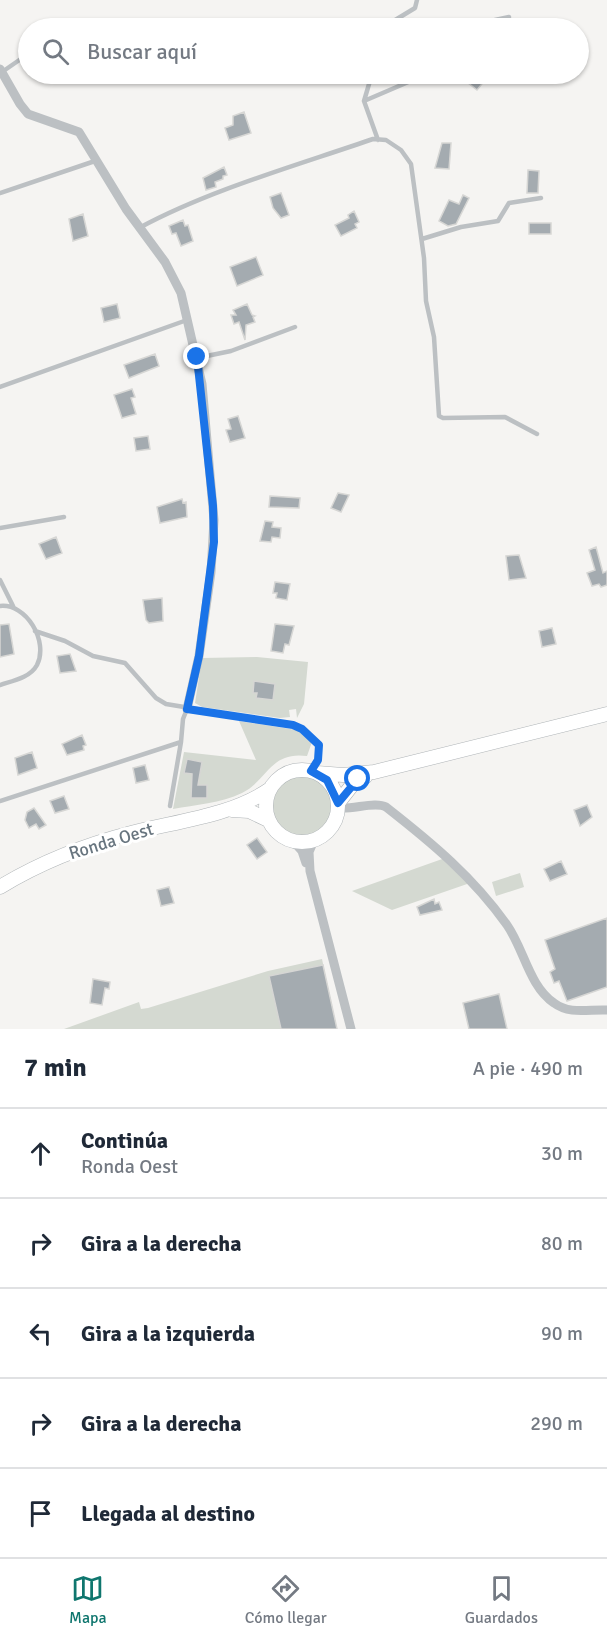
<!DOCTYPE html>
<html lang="es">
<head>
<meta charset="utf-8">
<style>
	:root { --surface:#fff; --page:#f6f6f7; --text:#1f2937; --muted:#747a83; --line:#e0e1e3; --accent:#0f766e }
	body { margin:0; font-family:Signika,sans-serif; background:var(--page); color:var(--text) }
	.stop { position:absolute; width:18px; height:18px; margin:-14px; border:4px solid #1a73e8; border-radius:50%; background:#fff }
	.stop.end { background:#1a73e8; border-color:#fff; box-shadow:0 2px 6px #0008 }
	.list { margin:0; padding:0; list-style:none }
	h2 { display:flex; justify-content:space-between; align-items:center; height:78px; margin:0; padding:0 24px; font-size:26px }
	h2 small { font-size:20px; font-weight:400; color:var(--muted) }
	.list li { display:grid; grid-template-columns:39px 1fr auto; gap:18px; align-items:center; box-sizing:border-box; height:90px; padding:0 24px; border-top:2px solid var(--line) }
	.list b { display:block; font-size:22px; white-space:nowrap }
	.list p { margin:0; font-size:20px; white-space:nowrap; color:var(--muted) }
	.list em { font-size:20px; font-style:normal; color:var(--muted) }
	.icon { flex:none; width:33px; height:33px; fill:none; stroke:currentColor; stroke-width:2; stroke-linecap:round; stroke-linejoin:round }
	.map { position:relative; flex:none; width:607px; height:1029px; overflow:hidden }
	.search { position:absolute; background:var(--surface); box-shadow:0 2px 4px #0004; left:18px; right:18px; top:18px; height:66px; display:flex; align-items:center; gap:15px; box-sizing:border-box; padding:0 21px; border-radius:33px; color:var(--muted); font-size:22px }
	.sheet { height:528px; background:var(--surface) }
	nav { display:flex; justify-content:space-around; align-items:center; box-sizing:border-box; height:84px; border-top:2px solid var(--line); background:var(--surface); font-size:16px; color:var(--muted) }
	nav a { display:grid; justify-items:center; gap:3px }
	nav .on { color:var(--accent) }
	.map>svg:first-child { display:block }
	.green { fill:#d4d9d1 }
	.building { fill:#a4abb0; stroke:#d6d6d4; stroke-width:1.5 }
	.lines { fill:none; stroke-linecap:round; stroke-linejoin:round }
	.secondary-casing { stroke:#afb4b7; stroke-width:15 }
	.service { stroke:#bcc0c3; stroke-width:4.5 }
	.minor { stroke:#bcc0c3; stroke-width:9 }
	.secondary { stroke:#fff; stroke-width:14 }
	.route { stroke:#1a73e8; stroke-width:8 }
	.labels { text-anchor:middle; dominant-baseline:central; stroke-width:6; stroke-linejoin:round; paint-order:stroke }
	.street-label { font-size:18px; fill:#68757f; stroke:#fff }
</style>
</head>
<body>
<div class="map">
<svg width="607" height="1029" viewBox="0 0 607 1029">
	<rect width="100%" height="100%" fill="#f5f4f2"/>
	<path class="green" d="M257,657l51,5 -4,42 -7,14 -1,-9 -7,1 1,7 -10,1 -78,-11 -7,-4 7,-45z
		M239,721l58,9 15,12 -5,14c-37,-5 -39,24 -65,37 -21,10 -47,12 -69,16l11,-57 72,8z
		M272 806a30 30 0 1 1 60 0a30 30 0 1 1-60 0Z
		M445,858l25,25 -78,27 -40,-19z
		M520,873l4,14 -28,9 -4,-14z
		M322,959l15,70h-273l75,-27 2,7 7,-1 120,-37z"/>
	<path class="building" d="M473,74h17l-13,16 -10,-8z
		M244,112l7,21 -22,7 -4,-12 8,-3v-9z
		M442,143h9l-2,26 -14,-1z
		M224,167l3,8 -4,1v3l-8,3 1,5 -10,3 -3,-12z
		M528,170l11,1 -1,22h-11z
		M281,193l8,22 -8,3 -8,-10 -3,-11z
		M463,195l6,3 -13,26 -8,2 -9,-5 10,-21 10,4z
		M354,211l5,11 -4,2 2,4 -16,8 -6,-11 14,-7 -1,-3z
		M83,214l5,22 -15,5 -4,-22z
		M183,220l2,6 3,-1 5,16 -12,5 -5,-13 -4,1 -3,-8z
		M529,223h22v11h-22z
		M256,257l7,18 -26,11 -7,-19z
		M117,304l3,14 -16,4 -3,-14z
		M247,304l5,11 3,1 -2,1 2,5 -9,3 -1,15 -6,-18 -5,2 -3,-9h5l-3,-5z
		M155,354l4,12 -30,12 -5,-13z
		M132,389l3,8 -4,1 5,16 -14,4 -8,-23z
		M238,416l7,22 -15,4 -4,-12 5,-1 -3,-10z
		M148,436l2,13 -14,2 -2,-13z
		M338,493l11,2 -8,17 -10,-4z
		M270,496l30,2 -1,10 -30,-1z
		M182,499l1,4 3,-1 1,15 -27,6 -3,-16z
		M265,521l8,1 -1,5 9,1 -1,10 -8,-1 -1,5 -11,-1z
		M56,537l6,16 -16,6 -7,-15z
		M596,547l7,26 4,-2v14l-6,2 -2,-3 -7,2 -5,-13 8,-3 -6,-20z
		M519,555l7,23 -17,2 -3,-24z
		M275,582l15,2 -3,16 -11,-2 1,-5h-4z
		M162,598l1,23 -14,2 -3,-3 -3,-20z
		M9,624l5,30 -14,3v-32z
		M275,624l19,2 -5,19 -4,-1 -2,9 -12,-2z
		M552,628l4,16 -14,3 -3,-16z
		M70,654l6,17 -16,2 -3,-17z
		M254,681l21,3 -2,16 -17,-2 1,-5h-4z
		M82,735l4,10 -3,1 1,4 -17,5 -5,-11z
		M32,752l5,16 -19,7 -3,-17z
		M187,759l15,3 -4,23h9v13h-16l1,-24 -8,-1z
		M145,765l4,15 -13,3 -3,-15z
		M64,796l5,13 -14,4 -5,-12z
		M587,805l5,12 -12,9 -6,-16z
		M34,808l12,17 -7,4 -3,-5 -7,4 -4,-8 2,-8z
		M257,838l10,14 -10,7 -10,-14z
		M561,861l6,13 -17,7 -6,-12z
		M169,887l5,16 -13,3 -4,-16z
		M434,899l1,5 4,-2 3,8 -22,5 -3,-8z
		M607,918v69l-40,14 -8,-20 -5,2 -4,-11 5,-3 -10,-29z
		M323,965l14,64h-56l-12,-53z
		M93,979l17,3 -1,7 -4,-1 -3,17 -12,-2z
		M499,994l8,35h-38l-6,-26z"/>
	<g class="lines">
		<g class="secondary-casing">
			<path id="secondary" d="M266 806a36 36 0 1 1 72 0a36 36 0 1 1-72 0Z
				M317,773l26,2 31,-3 233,-58
				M338,803l15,-19 13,-8
				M232,810l17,1 19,9
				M0,887c41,-25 85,-42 131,-54 46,-12 100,-17 139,-44"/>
		</g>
		<path class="service" d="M382,28l33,-20 2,-8
			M481,28l14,-8 14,-3
			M2,72l26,-18
			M372,74l-8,27 14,39
			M364,101l63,-27
			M0,193l95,-32
			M139,228c70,-38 159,-63 234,-89l13,1 15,10 10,14 13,94 2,43 8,36 5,79 4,2 62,-1 32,17
			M422,239l39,-12 37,-6 11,-18 32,-5
			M197,358l34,-7 64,-24
			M0,387l187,-67
			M0,528l64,-11
			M0,580l13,26
			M0,606c26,-3 49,35 37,59 -7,13 -25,16 -37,20
			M35,631l30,10 28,15 32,7 31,35 10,6 127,21 9,4 17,16 -1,15 -7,11
			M0,801l181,-59 2,-23 4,-10
			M170,806l11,-64"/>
		<path class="minor" d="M0,69l20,35 8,10 51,18 47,77 39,53 16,31 21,91 12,136 -3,52 -12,84 -12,53
			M338,808c15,2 37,-7 48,-1 46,36 87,70 121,118 17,24 22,61 47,78 16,12 35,6 53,7
			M314,840l-5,12 1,19 41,158
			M294,842l8,9 4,12"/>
		<use href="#secondary" class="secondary"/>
	</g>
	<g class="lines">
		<path class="route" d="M197,357l16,149 1,36 -15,114 -12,53 106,16 9,4 17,16 -1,15 -7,11 16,9 11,23 20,-24"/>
	</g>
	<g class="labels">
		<g class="street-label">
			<text transform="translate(111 841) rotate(-17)">Ronda Oest</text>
		</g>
	</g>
</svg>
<div class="stop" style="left:358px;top:779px"></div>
<div class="stop end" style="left:197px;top:357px"></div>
<div class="search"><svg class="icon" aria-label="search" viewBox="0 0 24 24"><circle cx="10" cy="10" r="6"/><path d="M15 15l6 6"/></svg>Buscar aquí</div>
</div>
<section class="sheet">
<h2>7 min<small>A pie · 490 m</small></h2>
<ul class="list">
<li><svg class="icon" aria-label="ahead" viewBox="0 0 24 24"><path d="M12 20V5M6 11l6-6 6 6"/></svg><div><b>Continúa</b><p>Ronda Oest</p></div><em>30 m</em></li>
<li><svg class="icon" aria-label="right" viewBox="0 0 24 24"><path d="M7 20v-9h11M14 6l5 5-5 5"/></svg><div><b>Gira a la derecha</b></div><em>80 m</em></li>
<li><svg class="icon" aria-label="left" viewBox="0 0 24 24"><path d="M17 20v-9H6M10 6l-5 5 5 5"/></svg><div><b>Gira a la izquierda</b></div><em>90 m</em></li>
<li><svg class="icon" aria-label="right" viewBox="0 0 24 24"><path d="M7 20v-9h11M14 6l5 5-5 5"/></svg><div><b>Gira a la derecha</b></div><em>290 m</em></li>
<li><svg class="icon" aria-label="arrive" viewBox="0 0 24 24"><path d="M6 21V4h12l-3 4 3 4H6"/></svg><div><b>Llegada al destino</b></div></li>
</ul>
</section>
<nav>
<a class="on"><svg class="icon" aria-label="map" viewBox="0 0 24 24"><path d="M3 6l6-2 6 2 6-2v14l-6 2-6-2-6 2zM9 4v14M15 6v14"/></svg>Mapa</a>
<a><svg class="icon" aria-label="directions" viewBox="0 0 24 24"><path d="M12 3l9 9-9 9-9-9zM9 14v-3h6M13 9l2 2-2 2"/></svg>Cómo llegar</a>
<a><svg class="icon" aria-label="saved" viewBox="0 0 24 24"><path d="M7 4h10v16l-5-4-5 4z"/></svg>Guardados</a>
</nav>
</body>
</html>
